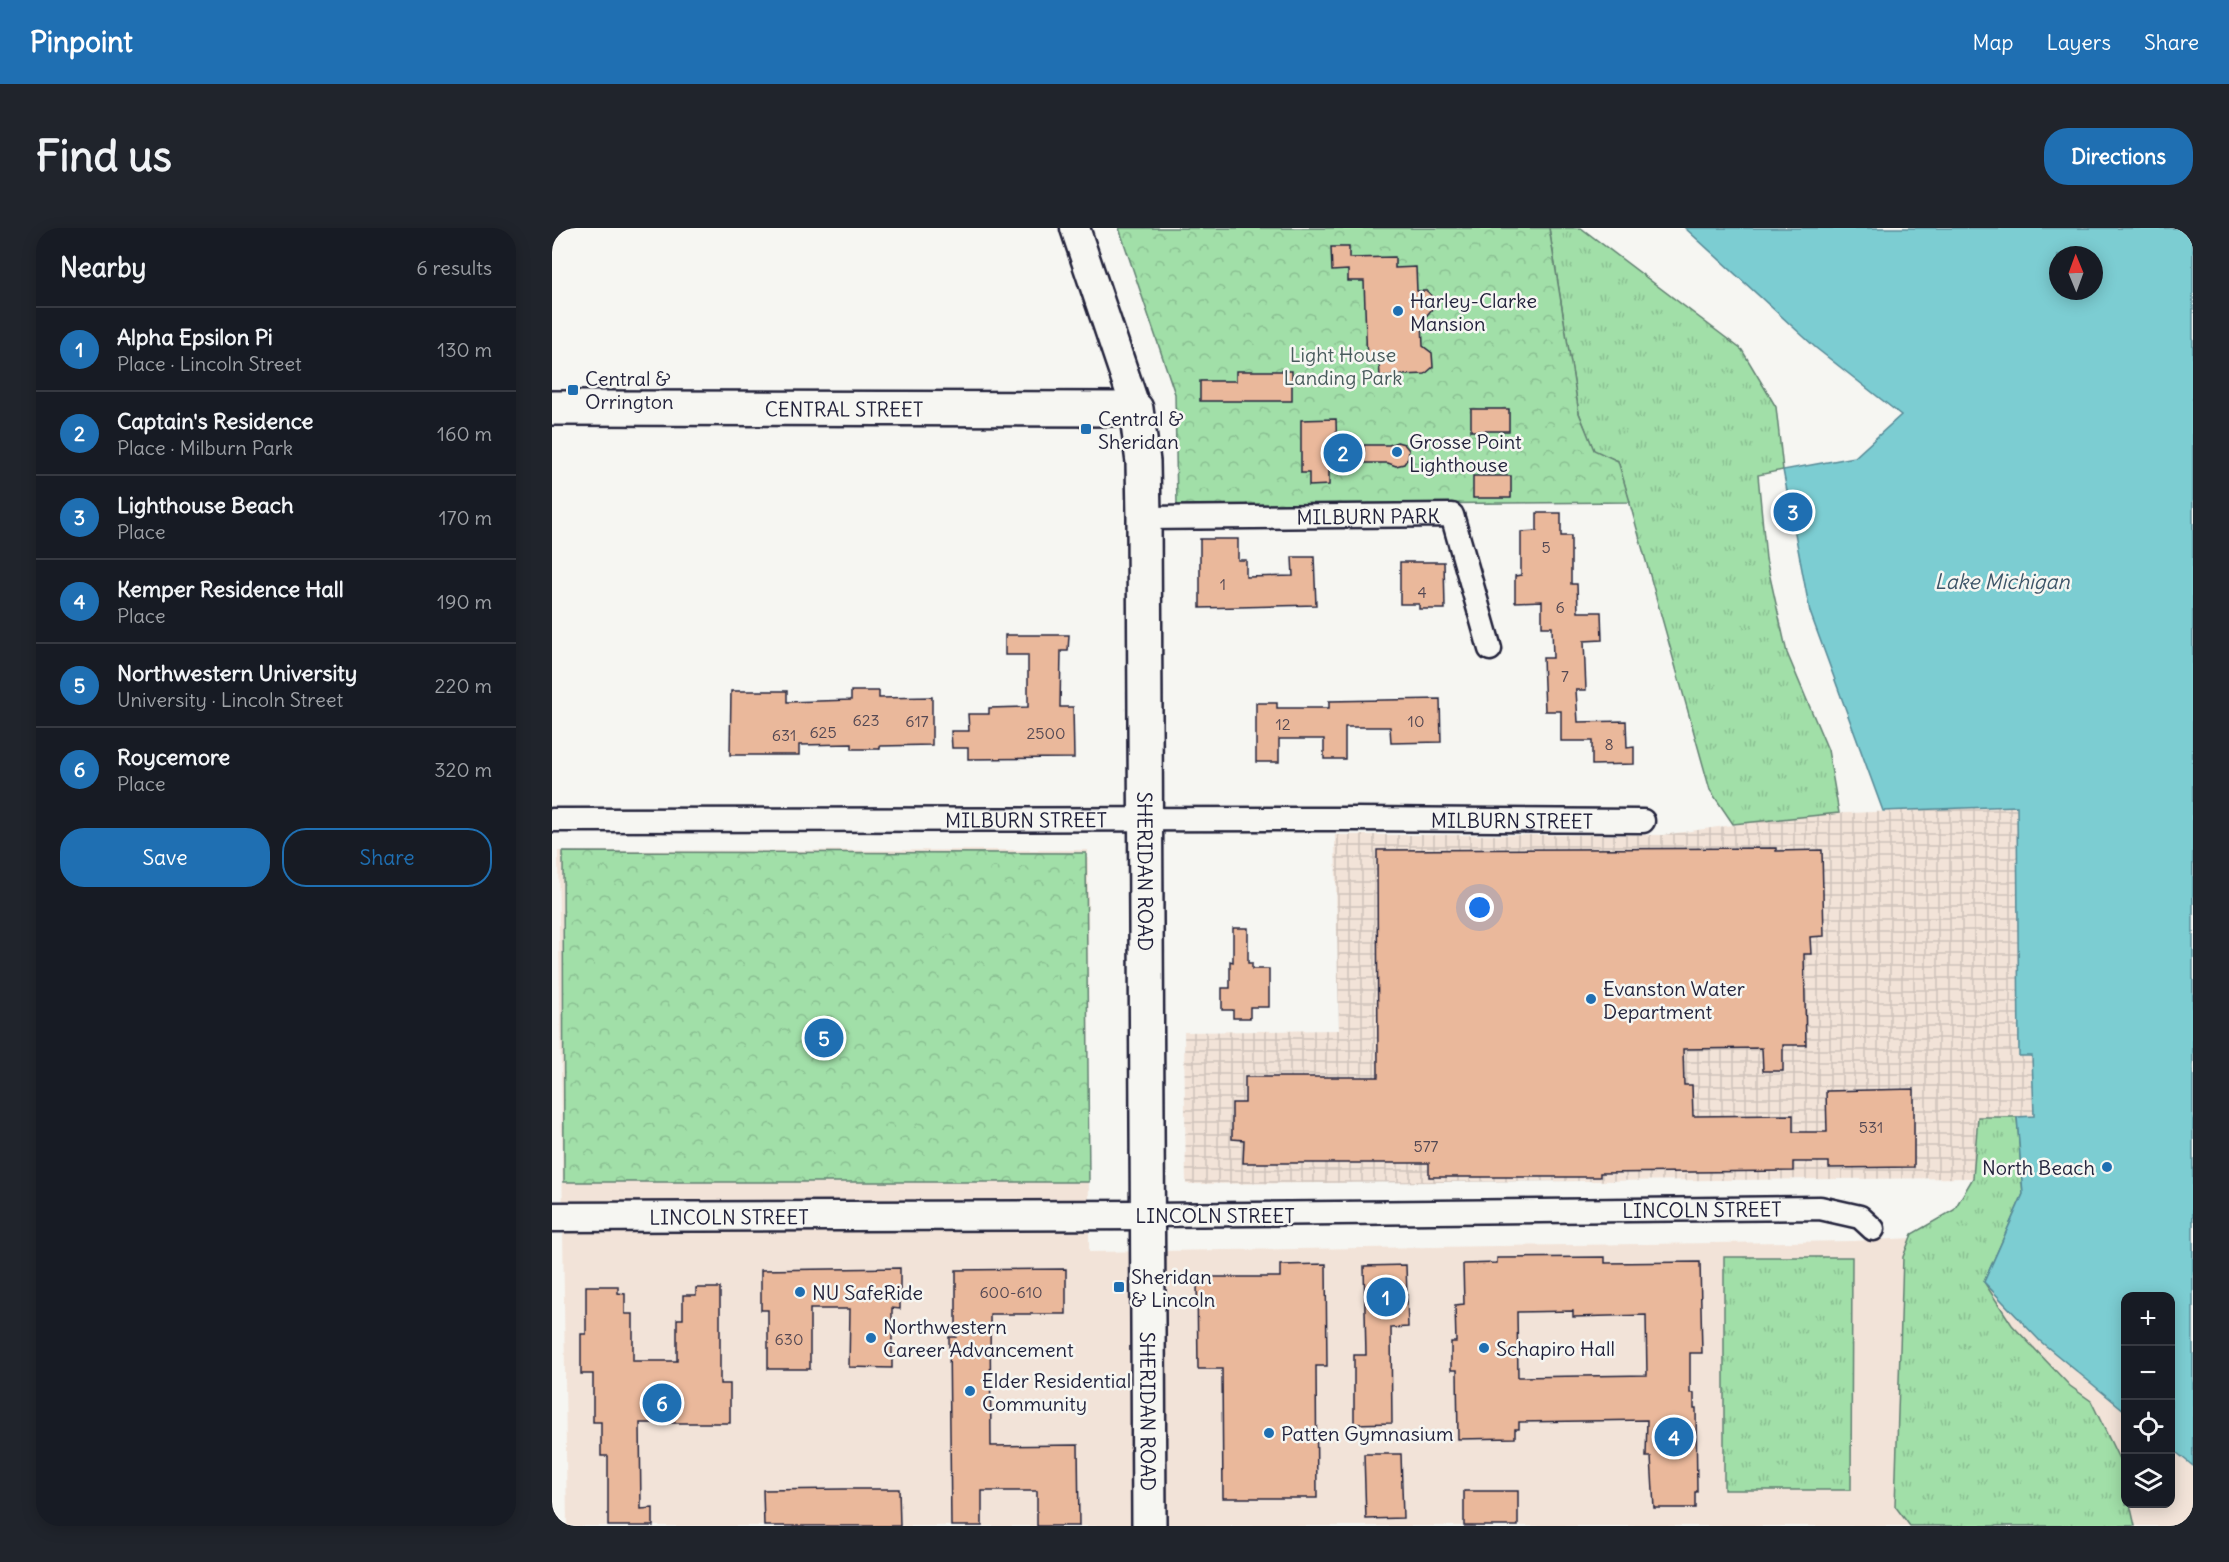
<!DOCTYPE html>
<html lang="en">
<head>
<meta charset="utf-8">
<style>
	:root { --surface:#171b24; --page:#20242c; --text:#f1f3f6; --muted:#9ea1a6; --line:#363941; --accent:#1f6fb2 }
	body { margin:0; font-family:Delius,sans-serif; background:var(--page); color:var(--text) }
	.controls { position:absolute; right:18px; bottom:18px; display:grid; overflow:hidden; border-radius:12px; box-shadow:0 3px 15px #0003 }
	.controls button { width:54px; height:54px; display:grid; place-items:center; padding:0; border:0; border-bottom:2px solid var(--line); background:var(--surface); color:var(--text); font:30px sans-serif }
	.compass { position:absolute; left:1497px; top:18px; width:54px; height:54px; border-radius:50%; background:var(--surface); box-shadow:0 3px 15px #0003; rotate:359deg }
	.you { position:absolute; left:928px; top:680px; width:21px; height:21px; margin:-15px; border:4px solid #fff; border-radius:50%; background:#1a73e8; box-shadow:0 0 0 9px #1a73e833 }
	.badge { display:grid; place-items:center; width:39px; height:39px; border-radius:50%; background:var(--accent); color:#fff; font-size:20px; font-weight:700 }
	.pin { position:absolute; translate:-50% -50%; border:3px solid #fff; box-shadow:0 2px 6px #0006 }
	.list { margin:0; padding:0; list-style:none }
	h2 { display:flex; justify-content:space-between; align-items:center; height:78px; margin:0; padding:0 24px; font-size:26px }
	h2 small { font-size:20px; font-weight:400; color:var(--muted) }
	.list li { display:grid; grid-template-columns:39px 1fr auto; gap:18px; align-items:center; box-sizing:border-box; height:84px; padding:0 24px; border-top:2px solid var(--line) }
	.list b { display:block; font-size:22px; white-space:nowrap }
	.list p { margin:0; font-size:20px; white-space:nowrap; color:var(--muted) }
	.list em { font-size:20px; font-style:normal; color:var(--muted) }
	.actions { display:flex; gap:12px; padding:18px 24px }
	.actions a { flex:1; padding:14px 0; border:2px solid var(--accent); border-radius:24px; text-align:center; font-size:21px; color:var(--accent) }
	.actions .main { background:var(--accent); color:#fff }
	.icon { flex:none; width:33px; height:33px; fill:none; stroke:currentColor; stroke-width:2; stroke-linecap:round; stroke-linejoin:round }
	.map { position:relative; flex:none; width:1641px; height:1298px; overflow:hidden; border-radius:24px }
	header { display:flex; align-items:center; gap:36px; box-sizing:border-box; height:84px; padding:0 30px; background:var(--accent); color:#fff }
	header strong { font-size:28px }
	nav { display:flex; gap:33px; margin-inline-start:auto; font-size:21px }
	.intro { display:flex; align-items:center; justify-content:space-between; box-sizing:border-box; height:144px; padding:0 36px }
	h1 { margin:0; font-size:42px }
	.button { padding:15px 27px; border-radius:24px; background:var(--accent); color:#fff; font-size:21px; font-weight:700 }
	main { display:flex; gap:36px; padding:0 36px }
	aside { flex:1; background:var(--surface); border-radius:24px; box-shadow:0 3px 15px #0003 }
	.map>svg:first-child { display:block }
	.built { fill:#f2e3d8; fill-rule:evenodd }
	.industrial { fill:url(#industrial-grid) }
	.grass { fill:url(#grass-tufts); stroke:#628072; stroke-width:1.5 }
	.forest { fill:url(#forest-crowns); stroke:#628072; stroke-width:1.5 }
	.water { fill:#7bcdd2; stroke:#578996; stroke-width:1.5; fill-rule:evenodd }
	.building { fill:#eab89b; stroke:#22223b; stroke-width:1.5; fill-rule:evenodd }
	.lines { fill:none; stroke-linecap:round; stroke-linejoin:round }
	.minor-casing { stroke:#22223b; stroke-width:27 }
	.tertiary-casing { stroke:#22223b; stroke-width:33 }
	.secondary-casing { stroke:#22223b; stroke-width:38 }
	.minor { stroke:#f6f6f2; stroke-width:22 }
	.tertiary { stroke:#f6f6f2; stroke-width:28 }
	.secondary { stroke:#f6f6f2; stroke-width:33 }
	.poi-dot { fill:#1f6fb2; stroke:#f6f6f2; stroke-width:2 }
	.labels { text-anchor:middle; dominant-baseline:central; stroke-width:5; stroke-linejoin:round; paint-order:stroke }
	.number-label { font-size:16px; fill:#544853 }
	.poi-label { font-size:20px; fill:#22223b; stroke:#f6f6f2; text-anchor:start }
	.park-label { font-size:20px; fill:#485b5c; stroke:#f6f6f2 }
	.street-label { font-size:20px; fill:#22223b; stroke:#f6f6f2 }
	.water-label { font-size:21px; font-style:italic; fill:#3d5568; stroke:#f6f6f2 }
</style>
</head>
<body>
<header>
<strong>Pinpoint</strong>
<nav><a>Map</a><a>Layers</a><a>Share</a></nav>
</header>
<div class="intro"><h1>Find us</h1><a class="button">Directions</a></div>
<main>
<aside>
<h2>Nearby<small>6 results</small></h2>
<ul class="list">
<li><span class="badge">1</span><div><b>Alpha Epsilon Pi</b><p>Place · Lincoln Street</p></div><em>130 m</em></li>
<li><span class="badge">2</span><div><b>Captain's Residence</b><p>Place · Milburn Park</p></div><em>160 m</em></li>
<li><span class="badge">3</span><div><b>Lighthouse Beach</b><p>Place</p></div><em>170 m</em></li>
<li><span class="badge">4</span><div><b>Kemper Residence Hall</b><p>Place</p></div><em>190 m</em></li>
<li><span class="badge">5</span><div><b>Northwestern University</b><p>University · Lincoln Street</p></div><em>220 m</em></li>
<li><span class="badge">6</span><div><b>Roycemore</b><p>Place</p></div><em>320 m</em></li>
</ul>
<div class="actions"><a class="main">Save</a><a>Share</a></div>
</aside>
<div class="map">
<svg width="1641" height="1298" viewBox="0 0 1641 1298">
	<defs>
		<pattern id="industrial-grid" width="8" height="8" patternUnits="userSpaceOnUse" patternTransform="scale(1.5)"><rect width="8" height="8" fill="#f2e3d8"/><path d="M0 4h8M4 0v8" fill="none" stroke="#cfc2ba"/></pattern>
		<pattern id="grass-tufts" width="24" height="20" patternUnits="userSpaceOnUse" patternTransform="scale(1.5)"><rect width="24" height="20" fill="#a1dfa8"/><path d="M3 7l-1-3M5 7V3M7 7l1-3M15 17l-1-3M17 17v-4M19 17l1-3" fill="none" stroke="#8abf92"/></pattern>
		<pattern id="forest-crowns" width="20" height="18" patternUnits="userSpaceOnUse" patternTransform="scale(1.5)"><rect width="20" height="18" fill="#a1dfa8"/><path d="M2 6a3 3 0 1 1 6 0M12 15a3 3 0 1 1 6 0" fill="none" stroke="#8abf92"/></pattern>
	</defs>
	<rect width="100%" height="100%" fill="#f6f6f2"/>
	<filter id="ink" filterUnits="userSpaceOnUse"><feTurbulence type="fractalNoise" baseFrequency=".0167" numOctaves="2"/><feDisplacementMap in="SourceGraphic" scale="12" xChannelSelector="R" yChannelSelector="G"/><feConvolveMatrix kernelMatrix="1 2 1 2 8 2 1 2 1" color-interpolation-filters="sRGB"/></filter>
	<g filter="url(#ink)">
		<path class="built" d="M536,622l1,402 764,-11 340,-17v302h-1626l-9,-675zM1574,1068h44v208h-44z"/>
		<path class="industrial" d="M1465,578l2,250h13l2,60 -56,1 -5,61 -787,6 -2,-152 155,-2 -4,-195h328l138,-20z"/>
		<path class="grass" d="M997,0h32l161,122 34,57 7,63 -25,5 8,84 21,94 41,97 11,63 -106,11 -23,-34 -92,-329 -24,-10 -15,-38z
			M1426,889h39l6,77 -39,88 28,43 58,61 21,15 30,62 4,21 1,20h4l5,22h-225l-15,-20 8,-249 9,-23 42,-24 19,-32z
			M1172,1029h128l-1,233h-127z"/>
		<path class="forest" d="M567,0h430l30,185 15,37 24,11 12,41 -453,4 -2,-112z
			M11,624l523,1 3,329h-525z"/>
		<path class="water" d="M1133,0h508v1238l-22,-18 -1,-152h-44l-1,115 -85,-70 -56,-59 39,-88 -6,-77 17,-1 -2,-60h-13l-2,-250 -134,5 -73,-199 -27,-142 72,-13 46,-42 -85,-67zM1506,27h36v36h-36z"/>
		<path class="building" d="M779,19h18v11l46,-1v11l21,-1 1,24h10l6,6v11l-11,13 1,25 9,7 1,14 -8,7 -45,2 -1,-15 -12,1 -3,-81h-16v-11l-16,1z
			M684,143h56v30h-92v-20h36z
			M919,181h38v22h-38z
			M784,191l1,39h-8v27l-20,1v-13h-8v-53z
			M845,214l7,2 5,6 -1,8 -4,6 -8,2 -8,-3h-24v-18h25z
			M921,248h38v22h-38z
			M985,285h24v23h10v48h6l1,28h23l1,28 -18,1 2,49h-10l2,32 48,-1 1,27 7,-1v17l-42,1v-24h-31v-30h-16l-2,-53h10l-1,-31h-10v-26l-27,1v-26l6,-1v-43l16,-1z
			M648,311h38v21h8v17l47,-1 -1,-19h22l2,48 -116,3z
			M848,334h44l1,47h-26v-5h-19z
			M453,407h64l-1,16h-7l-1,56h13l1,51 -106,1v-11h-16l-1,-17h18l-1,-17h21v-6l39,-1v-52h-23z
			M179,463h56v11l64,-2v-9h28v7l53,-1v48l-52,1v3h-28v-5l-53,1v10h-69z
			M888,471l1,43 -50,1 -1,-16h-45v32h-21v-20h-45v23h-23v-59h21v5h52v-7z
			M1224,620v3l46,-1 2,86 -14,1 1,17h-7l2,91h-23v26h-20l-1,-23 -79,1 1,36h8l1,31 100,-1v17h34l-1,-41 88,-2v78l-85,1v-6h-36v9l-193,2v4h-171v-14h-186l1,-23 -12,-1v-36h13v-26h133l-1,-227z
			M681,700h15v35h4v6h17v38h-19v11h-17v-8h-11v-22h8v-27l3,1z
			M1053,1029v6l95,-1 2,91h-12v40h4v15h2l1,84h-2v16h-41l-3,-51h-5l1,-37 -128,2v7h-4v9l-57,1 -1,-69h-6v-28h5l-1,-37 9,-1 -1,-40 34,-1v-5zM1021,1083v6l73,-2 1,60 -129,2 -1,-65z
			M774,1036l1,102h-11l1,132h-94l-1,-129h-24l-1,-92h83v-12z
			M854,1037l2,62 -17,1 1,95 -38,1v-69h12l-2,-89z
			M348,1040v41l-8,-1v60l-43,-1 1,-58h-40v60h-42v-59h-7v-40z
			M514,1041v45h-76l1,132 87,-1 1,81h-42v-35h-55v35h-31l-2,-189h7v-67z
			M34,1058h32v7l7,1v20h8v47h44v-42h6v-24h13v-7h24v96h10v39h-90l1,86 12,-1v18h-45v-70h-7v-34h-8v-48h-12v-40h5z
			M812,1226h37l2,64 -37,1z
			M292,1261h55l1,37h-136l-1,-36z
			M912,1263h54v35h-54z"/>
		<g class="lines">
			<g class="minor-casing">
				<g id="minor">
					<path id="s1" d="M592,290l308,-3 38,134"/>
					<path id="s2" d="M0,592l802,-1 289,2"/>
					<path id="s3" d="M596,987l672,-7 40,9 13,12"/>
				</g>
			</g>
			<g class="tertiary-casing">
				<g id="tertiary">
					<path d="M523,0l61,181"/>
					<path id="s4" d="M0,989l596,-2"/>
				</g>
			</g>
			<g class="secondary-casing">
				<g id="secondary">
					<path id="s5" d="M0,180l584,1 7,53 1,56 5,1008"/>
				</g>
			</g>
			<use href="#minor" class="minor"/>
			<use href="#tertiary" class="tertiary"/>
			<use href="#secondary" class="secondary"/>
		</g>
	</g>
	<g class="poi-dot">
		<circle cx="846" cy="83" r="6"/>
		<rect x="15" y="156" width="12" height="12" rx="3"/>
		<rect x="528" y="195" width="12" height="12" rx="3"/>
		<circle cx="845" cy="224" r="6"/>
		<circle cx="1039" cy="771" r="6"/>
		<circle cx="1555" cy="939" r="6"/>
		<rect x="561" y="1053" width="12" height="12" rx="3"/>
		<circle cx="248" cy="1064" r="6"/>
		<circle cx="319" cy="1110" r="6"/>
		<circle cx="932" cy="1120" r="6"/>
		<circle cx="418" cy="1163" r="6"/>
		<circle cx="717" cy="1205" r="6"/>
	</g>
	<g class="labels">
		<g class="number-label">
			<text x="994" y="319">5</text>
			<text x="671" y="356">1</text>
			<text x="870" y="364">4</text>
			<text x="1008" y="379">6</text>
			<text x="1013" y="448">7</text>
			<text x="314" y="492">623</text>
			<text x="365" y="493">617</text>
			<text x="864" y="493">10</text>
			<text x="731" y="496">12</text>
			<text x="271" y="504">625</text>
			<text x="494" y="505">2500</text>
			<text x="232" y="507">631</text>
			<text x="1057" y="516">8</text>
			<text x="1319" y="899">531</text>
			<text x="874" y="918">577</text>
			<text x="459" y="1064">600-610</text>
			<text x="237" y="1111">630</text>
		</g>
		<g class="poi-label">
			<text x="858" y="72">Harley-Clarke<tspan x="858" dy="23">Mansion</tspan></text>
			<text x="33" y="150">Central &amp;<tspan x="33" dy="23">Orrington</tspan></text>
			<text x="546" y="190">Central &amp;<tspan x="546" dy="23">Sheridan</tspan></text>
			<text x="857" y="213">Grosse Point<tspan x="857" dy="23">Lighthouse</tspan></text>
			<text x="1051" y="760">Evanston Water<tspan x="1051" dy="23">Department</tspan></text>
			<text x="1543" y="939" text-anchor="end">North Beach</text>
			<text x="579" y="1048">Sheridan<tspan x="579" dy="23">&amp; Lincoln</tspan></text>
			<text x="260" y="1064">NU SafeRide</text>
			<text x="331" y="1098">Northwestern<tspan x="331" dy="23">Career Advancement</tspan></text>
			<text x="944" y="1120">Schapiro Hall</text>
			<text x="430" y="1152">Elder Residential<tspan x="430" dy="23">Community</tspan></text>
			<text x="729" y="1205">Patten Gymnasium</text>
		</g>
		<g class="park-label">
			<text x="791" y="126">Light House<tspan x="791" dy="23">Landing Park</tspan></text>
		</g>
		<g class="street-label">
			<text stroke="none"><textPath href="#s5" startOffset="292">CENTRAL STREET</textPath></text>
			<text stroke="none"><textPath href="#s1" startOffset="224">MILBURN PARK</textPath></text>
			<text stroke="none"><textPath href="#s2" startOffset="474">MILBURN STREET</textPath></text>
			<text stroke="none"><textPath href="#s2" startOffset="960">MILBURN STREET</textPath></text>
			<text stroke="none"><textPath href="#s5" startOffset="1047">SHERIDAN ROAD</textPath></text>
			<text stroke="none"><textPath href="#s3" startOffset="554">LINCOLN STREET</textPath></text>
			<text x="663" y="987">LINCOLN STREET</text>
			<text stroke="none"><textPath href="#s4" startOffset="177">LINCOLN STREET</textPath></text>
			<text stroke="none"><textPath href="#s5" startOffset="1587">SHERIDAN ROAD</textPath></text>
		</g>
		<g class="water-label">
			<text x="1450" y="353">Lake Michigan</text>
		</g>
	</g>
</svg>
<div class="controls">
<button>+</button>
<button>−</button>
<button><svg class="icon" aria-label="locate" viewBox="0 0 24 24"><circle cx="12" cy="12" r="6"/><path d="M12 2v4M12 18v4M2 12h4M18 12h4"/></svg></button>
<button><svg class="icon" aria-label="layers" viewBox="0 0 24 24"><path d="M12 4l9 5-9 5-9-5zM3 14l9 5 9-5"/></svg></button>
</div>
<svg class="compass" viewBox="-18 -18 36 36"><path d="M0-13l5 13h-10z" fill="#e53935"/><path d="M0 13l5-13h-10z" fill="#9ea1a6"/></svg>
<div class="you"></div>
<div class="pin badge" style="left:834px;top:1069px">1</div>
<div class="pin badge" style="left:791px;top:225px">2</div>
<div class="pin badge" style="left:1241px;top:284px">3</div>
<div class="pin badge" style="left:1122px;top:1209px">4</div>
<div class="pin badge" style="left:272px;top:810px">5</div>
<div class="pin badge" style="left:110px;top:1175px">6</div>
</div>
</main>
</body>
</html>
